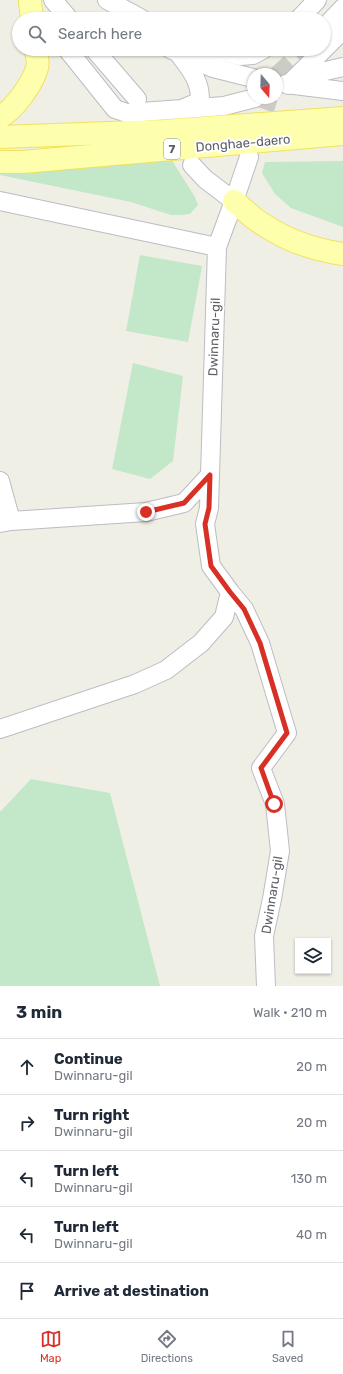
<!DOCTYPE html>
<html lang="en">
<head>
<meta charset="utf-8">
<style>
	:root { --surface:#fff; --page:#f6f6f7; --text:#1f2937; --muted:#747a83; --line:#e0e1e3; --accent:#d93025 }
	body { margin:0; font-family:Rubik,sans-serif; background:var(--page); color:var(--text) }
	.controls { position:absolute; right:12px; bottom:12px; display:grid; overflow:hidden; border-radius:0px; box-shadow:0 1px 3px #0004 }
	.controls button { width:36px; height:36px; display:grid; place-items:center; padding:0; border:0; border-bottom:1px solid var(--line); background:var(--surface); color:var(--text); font:20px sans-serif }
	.compass { position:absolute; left:247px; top:68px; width:36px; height:36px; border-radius:50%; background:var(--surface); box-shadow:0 1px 3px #0004; rotate:161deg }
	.stop { position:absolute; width:12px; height:12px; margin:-9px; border:3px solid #d93025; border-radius:50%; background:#fff }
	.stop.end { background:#d93025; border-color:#fff; box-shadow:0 1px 4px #0008 }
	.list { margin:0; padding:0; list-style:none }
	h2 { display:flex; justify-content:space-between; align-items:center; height:52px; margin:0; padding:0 16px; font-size:17px }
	h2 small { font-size:13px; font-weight:400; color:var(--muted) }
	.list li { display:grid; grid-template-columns:26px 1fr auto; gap:12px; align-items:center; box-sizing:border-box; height:56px; padding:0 16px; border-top:1px solid var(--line) }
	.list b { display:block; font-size:15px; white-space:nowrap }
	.list p { margin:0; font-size:13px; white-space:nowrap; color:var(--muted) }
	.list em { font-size:13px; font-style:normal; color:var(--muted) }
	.icon { flex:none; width:22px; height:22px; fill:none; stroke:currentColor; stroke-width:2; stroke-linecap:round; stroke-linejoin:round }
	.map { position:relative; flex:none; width:343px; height:986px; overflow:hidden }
	.search { position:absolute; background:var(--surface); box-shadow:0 1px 3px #0004; left:12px; right:12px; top:12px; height:44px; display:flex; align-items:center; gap:10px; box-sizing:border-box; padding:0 14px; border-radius:22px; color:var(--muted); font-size:15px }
	.sheet { height:332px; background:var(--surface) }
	nav { display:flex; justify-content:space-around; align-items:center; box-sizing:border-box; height:56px; border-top:1px solid var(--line); background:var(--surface); font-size:11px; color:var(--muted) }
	nav a { display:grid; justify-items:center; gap:2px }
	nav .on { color:var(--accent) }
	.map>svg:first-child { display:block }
	.green { fill:#c3e7c9 }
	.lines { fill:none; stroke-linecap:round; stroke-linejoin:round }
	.minor-tunnel { stroke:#cccbc6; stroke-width:18; stroke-dasharray:18 9; stroke-linecap:butt }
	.minor-casing { stroke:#bbbdc2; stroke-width:20 }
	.major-casing { stroke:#f1e15e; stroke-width:24 }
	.minor { stroke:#fff; stroke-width:18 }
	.major { stroke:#feffad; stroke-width:22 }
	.route { stroke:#d93025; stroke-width:5 }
	.labels { text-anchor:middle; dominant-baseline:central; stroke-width:4; stroke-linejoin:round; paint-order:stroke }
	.shield { fill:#fff; stroke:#8e9095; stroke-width:1 }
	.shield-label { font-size:12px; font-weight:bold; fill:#5e6067 }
	.street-label { font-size:13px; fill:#5e6067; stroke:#fff }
</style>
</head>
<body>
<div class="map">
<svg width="343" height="986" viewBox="0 0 343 986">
	<rect width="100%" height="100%" fill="#f0efe6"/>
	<path class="green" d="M171,159l24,38 3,8 -8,9 -9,1h-10l-40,-13 -131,-27v-6z
		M343,161v66l-52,-19 -16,-14 -13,-21 3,-11z
		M140,255l62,11 -14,76 -62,-11z
		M133,363l50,13 -10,85 -23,18 -38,-10z
		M31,779l79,14 50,193h-160v-174z"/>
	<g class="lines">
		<path class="minor-tunnel" d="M277,75l28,-26
			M256,135l13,-37"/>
		<g class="minor-casing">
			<path id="minor" d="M53,0l16,19
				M107,0l35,19
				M299,19l18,-19
				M324,28l19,-20
				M67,49l48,60 12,4 97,-7 31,-8
				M94,49l43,50
				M170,49l43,19 40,10
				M211,49l29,7 13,-1 11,-6
				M179,54c11,15 21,26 21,45l-4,4 -12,5
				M296,81l12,-6 35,-8
				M286,84l57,7
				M288,85l55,-55
				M192,165l13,14 29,22
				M0,201l217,46
				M210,475l-1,33 -4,16 6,42 19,26 14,17 16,34 27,90 -26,35 14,36 5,47 -8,48 -8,37 2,50
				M0,481l11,40
				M0,523l11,-2 135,-9 38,-9 26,-28 7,-228 17,-46 15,-44
				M0,729l135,-45 31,-14 35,-27 23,-26 6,-25"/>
		</g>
		<g class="major-casing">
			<path id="major" d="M30,2l2,17
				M0,117c14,-7 33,-34 37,-49 2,-5 -1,-14 -1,-19
				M0,137l164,-6 179,-13
				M0,162h22l321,-28
				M234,201c10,8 19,18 30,24 24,16 51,25 79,29"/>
		</g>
		<use href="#minor" class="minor"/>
		<use href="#major" class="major"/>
	</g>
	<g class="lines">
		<path class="route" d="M146,512l38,-9 26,-28 -1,33 -4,16 6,42 19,26 14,17 16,34 27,90 -26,35 13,36"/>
	</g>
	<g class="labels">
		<rect class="shield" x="164" y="139" width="16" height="20" rx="3"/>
		<g class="shield-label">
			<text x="172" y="149">7</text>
		</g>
		<g class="street-label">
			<text transform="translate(243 143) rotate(-5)">Donghae-daero</text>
			<text transform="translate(214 337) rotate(-88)">Dwinnaru-gil</text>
			<text transform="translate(272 895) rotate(-81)">Dwinnaru-gil</text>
		</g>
	</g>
</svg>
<div class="controls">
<button><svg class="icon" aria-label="layers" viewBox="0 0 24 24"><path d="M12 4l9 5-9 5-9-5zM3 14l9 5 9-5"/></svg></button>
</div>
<svg class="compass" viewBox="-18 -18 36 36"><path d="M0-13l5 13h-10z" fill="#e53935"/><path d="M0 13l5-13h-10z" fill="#747a83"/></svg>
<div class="stop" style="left:274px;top:804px"></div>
<div class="stop end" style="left:146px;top:512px"></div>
<div class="search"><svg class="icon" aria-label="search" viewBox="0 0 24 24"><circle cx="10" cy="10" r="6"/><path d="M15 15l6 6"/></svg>Search here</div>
</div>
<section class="sheet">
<h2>3 min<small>Walk · 210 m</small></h2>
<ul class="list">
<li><svg class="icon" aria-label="ahead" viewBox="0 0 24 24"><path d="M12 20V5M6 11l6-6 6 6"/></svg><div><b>Continue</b><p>Dwinnaru-gil</p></div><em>20 m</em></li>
<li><svg class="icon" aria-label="right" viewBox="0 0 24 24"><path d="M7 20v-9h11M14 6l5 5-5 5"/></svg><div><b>Turn right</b><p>Dwinnaru-gil</p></div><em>20 m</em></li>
<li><svg class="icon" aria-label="left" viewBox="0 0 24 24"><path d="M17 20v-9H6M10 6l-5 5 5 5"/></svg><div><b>Turn left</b><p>Dwinnaru-gil</p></div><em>130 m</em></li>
<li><svg class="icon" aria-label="left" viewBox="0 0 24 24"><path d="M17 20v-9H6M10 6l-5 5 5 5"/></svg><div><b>Turn left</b><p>Dwinnaru-gil</p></div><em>40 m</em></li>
<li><svg class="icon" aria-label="arrive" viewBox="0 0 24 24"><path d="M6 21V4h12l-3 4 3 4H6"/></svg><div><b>Arrive at destination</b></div></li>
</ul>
</section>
<nav>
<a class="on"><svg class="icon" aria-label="map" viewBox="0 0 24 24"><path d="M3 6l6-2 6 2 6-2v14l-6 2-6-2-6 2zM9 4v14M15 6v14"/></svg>Map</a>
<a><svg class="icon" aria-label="directions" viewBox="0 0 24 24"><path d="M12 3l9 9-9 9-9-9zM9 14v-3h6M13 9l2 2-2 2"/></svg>Directions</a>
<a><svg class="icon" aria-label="saved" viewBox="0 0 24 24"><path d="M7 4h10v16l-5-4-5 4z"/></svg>Saved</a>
</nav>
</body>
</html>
